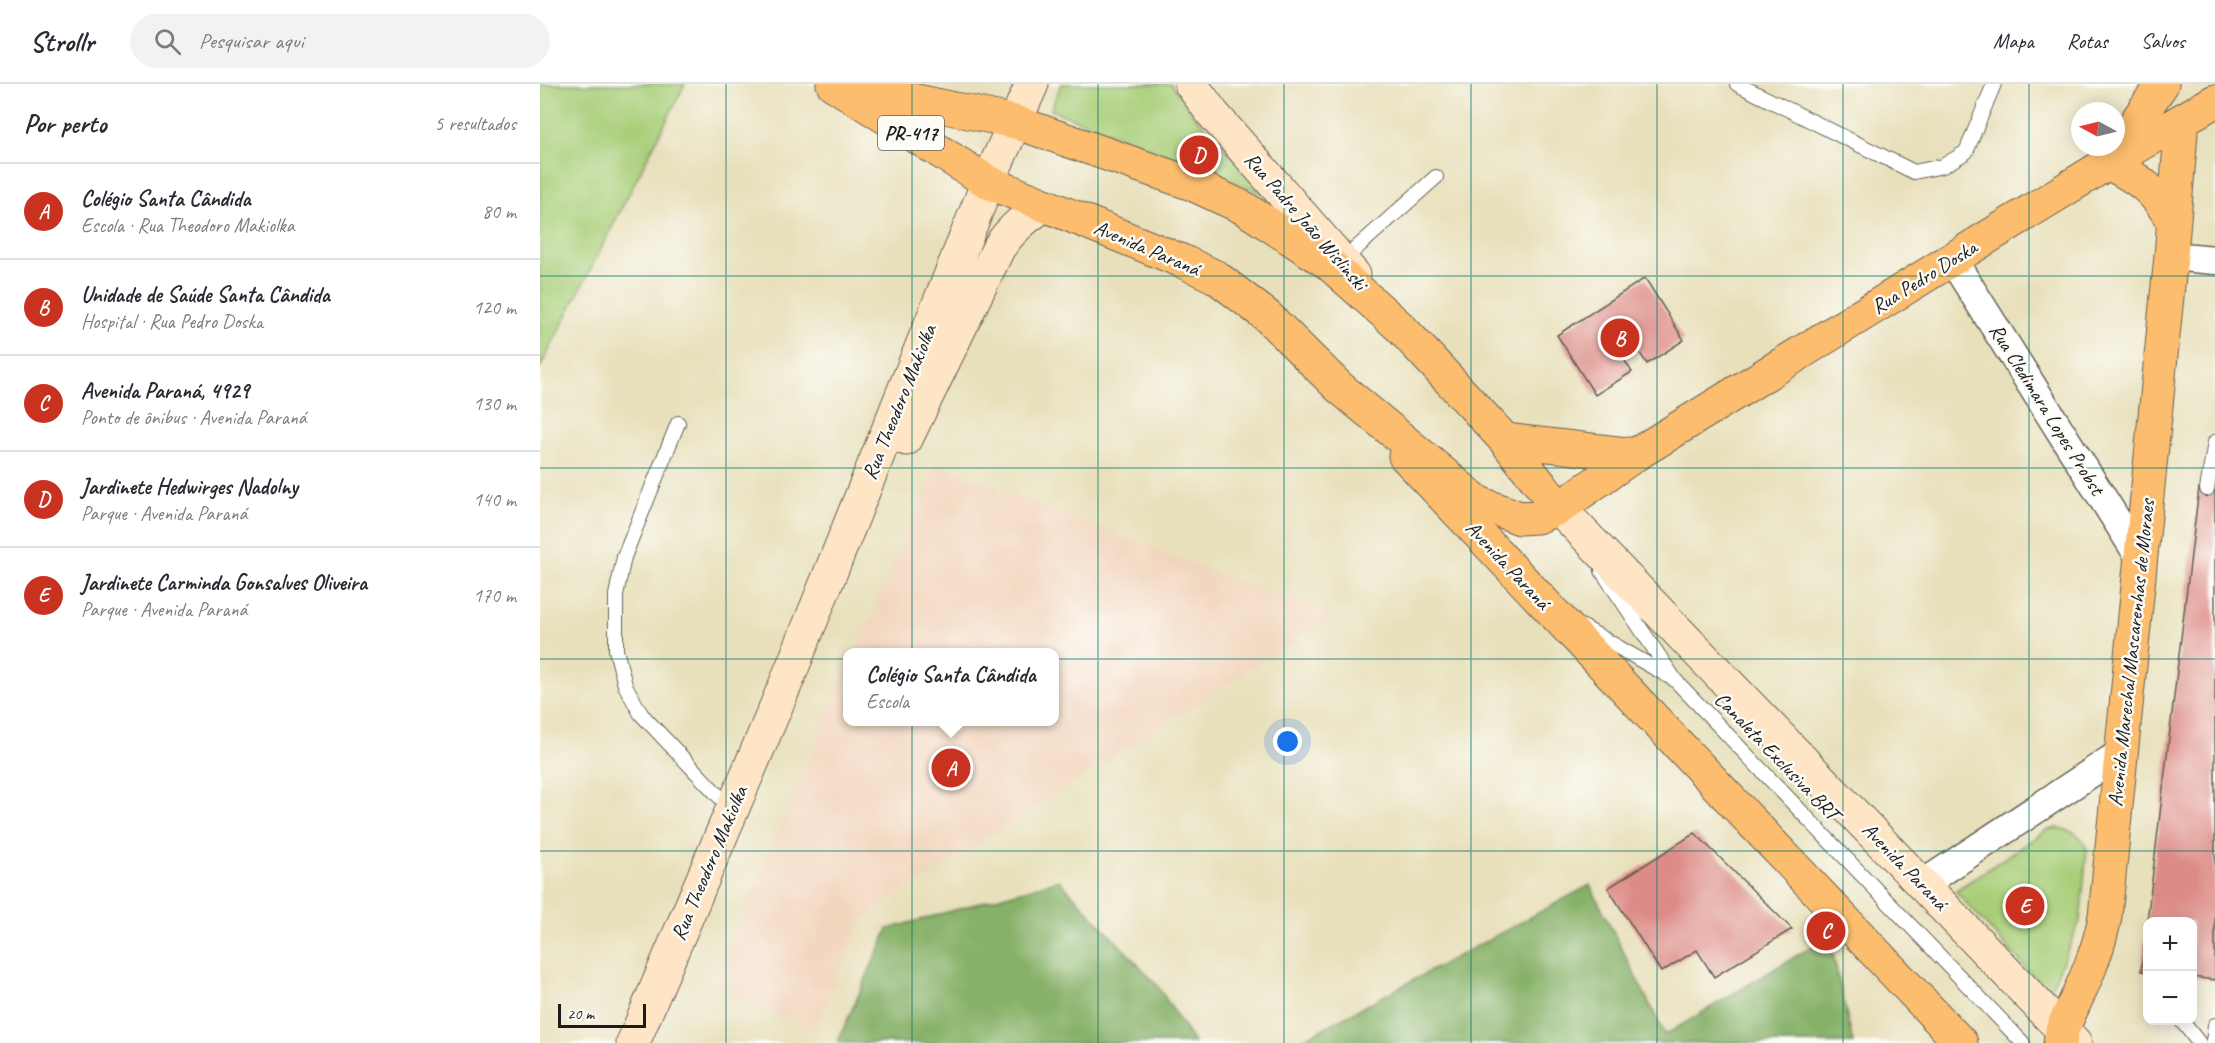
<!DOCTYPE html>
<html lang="pt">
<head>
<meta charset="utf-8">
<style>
	:root { --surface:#fff; --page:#f2f2f3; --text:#2b2b33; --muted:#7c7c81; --line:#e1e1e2; --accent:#c8321e }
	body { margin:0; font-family:Caveat,sans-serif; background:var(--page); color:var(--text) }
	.controls { position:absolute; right:18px; bottom:18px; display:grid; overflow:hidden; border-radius:12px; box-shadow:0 3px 15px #0003 }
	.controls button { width:54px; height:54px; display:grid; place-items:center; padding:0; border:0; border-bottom:2px solid var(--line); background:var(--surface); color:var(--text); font:30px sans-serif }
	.compass { position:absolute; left:1531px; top:18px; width:54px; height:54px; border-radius:50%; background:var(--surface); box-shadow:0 3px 15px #0003; rotate:277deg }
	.scale { position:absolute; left:18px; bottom:15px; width:88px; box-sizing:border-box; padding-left:6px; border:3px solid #1c1c1c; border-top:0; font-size:16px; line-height:21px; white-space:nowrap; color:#1c1c1c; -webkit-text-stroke:4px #fdfcf7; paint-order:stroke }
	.you { position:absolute; left:748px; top:658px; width:21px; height:21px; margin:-15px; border:4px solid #fff; border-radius:50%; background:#1a73e8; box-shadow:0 0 0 9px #1a73e833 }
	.badge { display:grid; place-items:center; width:39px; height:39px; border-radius:50%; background:var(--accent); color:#fff; font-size:20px; font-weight:700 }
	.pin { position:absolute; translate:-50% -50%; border:3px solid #fff; box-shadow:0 2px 6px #0006 }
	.popup { position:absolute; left:303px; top:564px; width:216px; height:78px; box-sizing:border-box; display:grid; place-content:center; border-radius:12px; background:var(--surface); filter:drop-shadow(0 2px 4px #0005); font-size:20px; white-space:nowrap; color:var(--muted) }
	.popup b { font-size:22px; color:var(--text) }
	.popup::after { content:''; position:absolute; left:50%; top:100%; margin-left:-12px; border:12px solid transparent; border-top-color:var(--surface) }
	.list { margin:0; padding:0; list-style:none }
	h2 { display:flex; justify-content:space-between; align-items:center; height:78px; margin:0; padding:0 24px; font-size:26px }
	h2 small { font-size:20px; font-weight:400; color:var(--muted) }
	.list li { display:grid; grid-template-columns:39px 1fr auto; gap:18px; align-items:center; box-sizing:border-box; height:96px; padding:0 24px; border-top:2px solid var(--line) }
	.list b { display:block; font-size:22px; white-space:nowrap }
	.list p { margin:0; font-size:20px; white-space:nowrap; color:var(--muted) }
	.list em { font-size:20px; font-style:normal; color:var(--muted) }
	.icon { flex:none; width:33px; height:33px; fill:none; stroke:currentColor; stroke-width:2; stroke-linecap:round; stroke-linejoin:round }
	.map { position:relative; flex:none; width:1675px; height:959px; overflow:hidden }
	header { display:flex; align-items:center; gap:36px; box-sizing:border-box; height:84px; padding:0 30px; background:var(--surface); border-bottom:2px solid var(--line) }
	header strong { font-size:28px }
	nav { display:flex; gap:33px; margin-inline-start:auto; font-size:21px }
	.search { width:420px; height:54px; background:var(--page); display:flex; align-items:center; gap:15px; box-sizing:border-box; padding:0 21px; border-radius:33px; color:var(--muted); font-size:22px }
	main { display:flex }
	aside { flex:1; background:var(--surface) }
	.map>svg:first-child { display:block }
	.built { fill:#f2d5bd }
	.green { fill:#a8ce78; stroke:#62754a; stroke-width:1.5 }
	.forest { fill:#86b168; stroke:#516642; stroke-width:1.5 }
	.building { fill:#dd8b86 }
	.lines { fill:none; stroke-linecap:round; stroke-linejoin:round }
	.lane-casing { stroke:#636154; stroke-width:16 }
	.street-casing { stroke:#636154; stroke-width:31 }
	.secondary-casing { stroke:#636154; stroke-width:35 }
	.primary-casing { stroke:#636154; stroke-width:35 }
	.highway-casing { stroke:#636154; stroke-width:35 }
	.lane { stroke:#fff; stroke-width:14 }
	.street { stroke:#fff; stroke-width:28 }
	.secondary { stroke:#fee5c5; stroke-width:33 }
	.primary { stroke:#fcbd6e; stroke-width:33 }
	.highway { stroke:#fcbd6e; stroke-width:33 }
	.grid { fill:none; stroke:#0f766e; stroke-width:1.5; stroke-opacity:0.55 }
	.labels { text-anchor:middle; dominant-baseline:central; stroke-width:5; stroke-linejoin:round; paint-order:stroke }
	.shield { fill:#fdfcf7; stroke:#605f5e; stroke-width:1.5 }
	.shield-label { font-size:20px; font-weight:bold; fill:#1c1c1c }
	.street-label { font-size:21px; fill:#1c1c1c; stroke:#fdfcf7 }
</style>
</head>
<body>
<header>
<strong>Strollr</strong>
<div class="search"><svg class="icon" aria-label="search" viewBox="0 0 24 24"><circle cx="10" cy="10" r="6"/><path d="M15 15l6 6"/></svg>Pesquisar aqui</div>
<nav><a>Mapa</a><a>Rotas</a><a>Salvos</a></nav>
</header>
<main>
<aside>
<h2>Por perto<small>5 resultados</small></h2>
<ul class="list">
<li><span class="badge">A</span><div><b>Colégio Santa Cândida</b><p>Escola · Rua Theodoro Makiolka</p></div><em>80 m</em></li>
<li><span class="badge">B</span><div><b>Unidade de Saúde Santa Cândida</b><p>Hospital · Rua Pedro Doska</p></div><em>120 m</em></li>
<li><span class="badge">C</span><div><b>Avenida Paraná, 4929</b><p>Ponto de ônibus · Avenida Paraná</p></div><em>130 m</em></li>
<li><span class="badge">D</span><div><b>Jardinete Hedwirges Nadolny</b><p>Parque · Avenida Paraná</p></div><em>140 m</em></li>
<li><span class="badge">E</span><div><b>Jardinete Carminda Gonsalves Oliveira</b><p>Parque · Avenida Paraná</p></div><em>170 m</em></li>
</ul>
</aside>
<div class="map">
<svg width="1675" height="959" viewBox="0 0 1675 959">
	<rect width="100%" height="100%" fill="#fdfcf7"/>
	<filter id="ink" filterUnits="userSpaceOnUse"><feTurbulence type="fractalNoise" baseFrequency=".0167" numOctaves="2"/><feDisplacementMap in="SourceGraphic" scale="12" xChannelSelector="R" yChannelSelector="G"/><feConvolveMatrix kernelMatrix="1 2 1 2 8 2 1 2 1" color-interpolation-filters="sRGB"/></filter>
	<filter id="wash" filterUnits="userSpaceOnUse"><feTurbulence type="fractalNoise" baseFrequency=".008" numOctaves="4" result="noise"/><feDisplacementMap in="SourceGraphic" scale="24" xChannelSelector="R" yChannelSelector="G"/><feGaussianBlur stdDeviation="1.35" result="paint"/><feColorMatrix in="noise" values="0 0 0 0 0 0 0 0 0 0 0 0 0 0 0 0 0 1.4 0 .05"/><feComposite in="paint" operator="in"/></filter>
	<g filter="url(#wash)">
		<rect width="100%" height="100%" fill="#e8e0bb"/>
		<path class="built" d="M396,381l396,152 -470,301 -48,114 -102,-47 135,-316 1,53h206v-70h-199z"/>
		<path class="green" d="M0,0h145l-145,284z
			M521,0h110l23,31 76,81 -219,-86z
			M1518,744c17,4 23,5 29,22l-7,71 -31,72 -94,-102 92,-61z"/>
		<path class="forest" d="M519,796l98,105 37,58h-357l51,-114z
			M1050,801l75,150 164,-99 24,107h-557z"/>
		<g id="blocks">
			<path class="building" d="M1105,194l39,62 -37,24 -15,-23 -14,9 14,22 -37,23 -38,-60z
				M1659,404l16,2v490l-23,-3v-55h-45z
				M1155,749l97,96 -78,48 -17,-27 -36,22 -53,-84z
				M1606,847h2v41l-7,-1z"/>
		</g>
	</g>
	<g filter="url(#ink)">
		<use href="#blocks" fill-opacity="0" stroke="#636154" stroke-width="1.5"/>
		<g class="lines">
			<g class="lane-casing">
				<path id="lane" d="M1197,0l177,88 29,-6 23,-14 28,-68
					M802,177l94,-84
					M138,339l-54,134 -8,38v55l9,35 16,29 91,96
					M1667,405l8,-47
					M1062,487l73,109 348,363
					M1043,543l87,50
					M1641,936l18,23
					M1673,959l2,-18"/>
			</g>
			<g class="street-casing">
				<path id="street" d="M1631,172l44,4
					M1412,175l189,300
					M1383,800l198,-131"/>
			</g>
			<g class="secondary-casing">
				<path id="secondary" d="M651,0l22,30 141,161
					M366,355l92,-190c12,-19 27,-31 46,-44
					M1019,424l516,535
					M93,959l153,-360 202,-501 44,-98"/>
			</g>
			<g class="primary-casing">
				<path id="primary" d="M865,372l556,587
					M1520,959l2,-13c17,-37 36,-74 43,-114l66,-660 11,-136"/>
			</g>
			<g class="highway-casing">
				<path id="highway" d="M293,0l155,98 194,79 34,16 51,39 72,71 140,116 41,15 17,-1 22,-9 76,-53 473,-292 107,-62
					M312,3l163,35 177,62 52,24 84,55 73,65 104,112 54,68
					M1574,70l48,-70
					M1568,79c32,16 48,28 65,59
					M965,356l130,15"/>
			</g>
			<use href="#lane" class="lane"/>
			<use href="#street" class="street"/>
			<use href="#secondary" class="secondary"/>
			<use href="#primary" class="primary"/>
			<use href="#highway" class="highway"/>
		</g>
	</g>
	<path class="grid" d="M186,0v959M372,0v959M558,0v959M744,0v959M931,0v959M1117,0v959M1303,0v959M1489,0v959M0,192h1675M0,384h1675M0,575h1675M0,767h1675"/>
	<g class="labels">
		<rect class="shield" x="338" y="32" width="66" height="34" rx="4.5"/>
		<g class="shield-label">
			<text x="371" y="49">PR-417</text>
		</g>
		<g class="street-label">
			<text transform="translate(766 137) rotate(49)">Rua Padre João Wislinski</text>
			<text transform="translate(607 164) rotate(23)">Avenida Paraná</text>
			<text transform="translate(1384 193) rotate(-32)">Rua Pedro Doska</text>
			<text transform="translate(359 318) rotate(-68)">Rua Theodoro Makiolka</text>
			<text transform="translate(1507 325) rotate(58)">Rua Cledimara Lopes Probst</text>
			<text transform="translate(968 481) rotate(47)">Avenida Paraná</text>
			<text transform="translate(1591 569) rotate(-84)">Avenida Marechal Mascarenhas de Moraes</text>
			<text transform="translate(1237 672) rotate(46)">Canaleta Exclusiva BRT</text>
			<text transform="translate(169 779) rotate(-67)">Rua Theodoro Makiolka</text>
			<text transform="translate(1365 782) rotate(46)">Avenida Paraná</text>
		</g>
	</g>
</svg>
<div class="controls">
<button>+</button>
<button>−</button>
</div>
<svg class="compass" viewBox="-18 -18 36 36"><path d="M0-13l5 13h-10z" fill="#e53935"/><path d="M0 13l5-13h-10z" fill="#7c7c81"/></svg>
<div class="scale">20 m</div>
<div class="you"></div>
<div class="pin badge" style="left:411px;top:684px">A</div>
<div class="popup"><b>Colégio Santa Cândida</b>Escola</div>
<div class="pin badge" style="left:1080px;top:254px">B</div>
<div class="pin badge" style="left:1286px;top:847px">C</div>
<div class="pin badge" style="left:659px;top:71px">D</div>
<div class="pin badge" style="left:1485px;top:822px">E</div>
</div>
</main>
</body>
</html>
